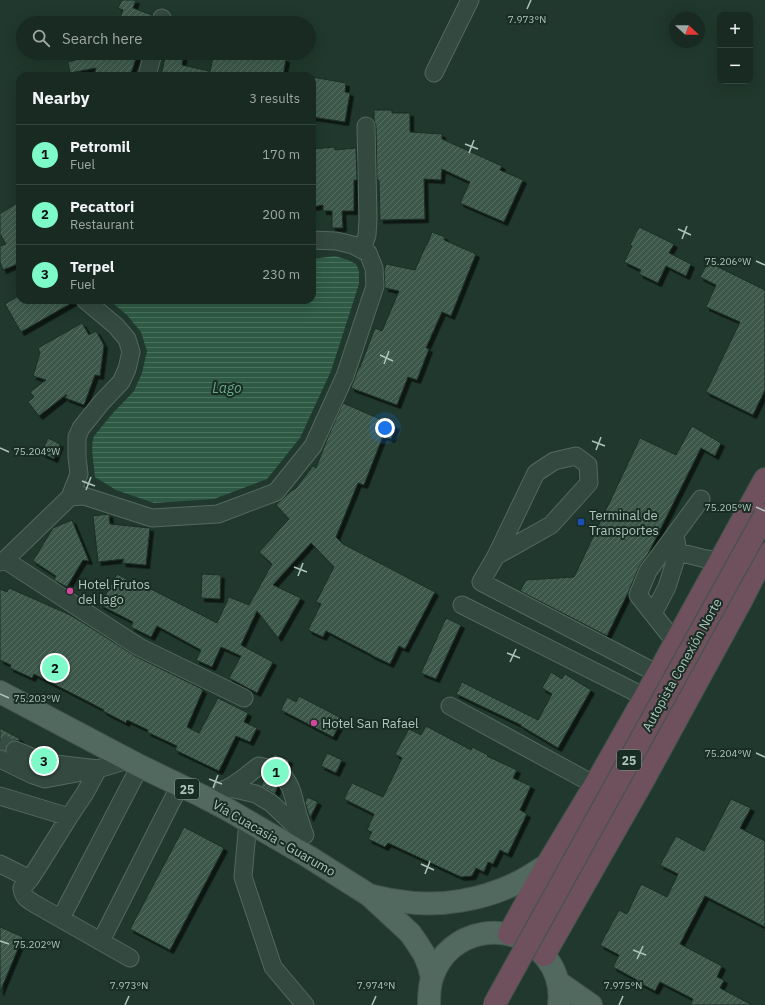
<!DOCTYPE html>
<html lang="en">
<head>
<meta charset="utf-8">
<style>
	:root { --surface:#182a22; --page:#21322a; --text:#f1f3f6; --muted:#9fa7a5; --line:#364640; --accent:#7efac8 }
	body { margin:0; font-family:"IBM Plex Sans",sans-serif; background:var(--page); color:var(--text) }
	.controls { position:absolute; right:12px; top:12px; display:grid; overflow:hidden; border-radius:8px; box-shadow:0 4px 16px #0002 }
	.controls button { width:36px; height:36px; display:grid; place-items:center; padding:0; border:0; border-bottom:1px solid var(--line); background:var(--surface); color:var(--text); font:20px sans-serif }
	.compass { position:absolute; left:669px; top:12px; width:36px; height:36px; border-radius:50%; background:var(--surface); box-shadow:0 4px 16px #0002; rotate:112deg }
	.you { position:absolute; left:385px; top:428px; width:14px; height:14px; margin:-10px; border:3px solid #fff; border-radius:50%; background:#1a73e8; box-shadow:0 0 0 6px #1a73e833 }
	.badge { display:grid; place-items:center; width:26px; height:26px; border-radius:50%; background:var(--accent); color:#111; font-size:13px; font-weight:700 }
	.pin { position:absolute; translate:-50% -50%; border:2px solid #fff; box-shadow:0 1px 4px #0006 }
	.list { margin:0; padding:0; list-style:none }
	h2 { display:flex; justify-content:space-between; align-items:center; height:52px; margin:0; padding:0 16px; font-size:17px }
	h2 small { font-size:13px; font-weight:400; color:var(--muted) }
	.list li { display:grid; grid-template-columns:26px 1fr auto; gap:12px; align-items:center; box-sizing:border-box; height:60px; padding:0 16px; border-top:1px solid var(--line) }
	.list b { display:block; font-size:15px; white-space:nowrap }
	.list p { margin:0; font-size:13px; white-space:nowrap; color:var(--muted) }
	.list em { font-size:13px; font-style:normal; color:var(--muted) }
	.icon { flex:none; width:22px; height:22px; fill:none; stroke:currentColor; stroke-width:2; stroke-linecap:round; stroke-linejoin:round }
	.map { position:relative; flex:none; width:765px; height:1005px; overflow:hidden }
	.search { position:absolute; background:var(--surface); box-shadow:0 4px 16px #0002; left:16px; top:16px; width:300px; height:44px; display:flex; align-items:center; gap:10px; box-sizing:border-box; padding:0 14px; border-radius:22px; color:var(--muted); font-size:15px }
	.panel { position:absolute; background:var(--surface); box-shadow:0 4px 16px #0002; left:16px; top:72px; width:300px; height:232px; border-radius:12px }
	.map>svg:first-child { display:block }
	.water { fill:url(#water-rules) }
	.building { fill:url(#building-hatch); stroke:#1b2f26; filter:url(#shadow) }
	.lines { fill:none; stroke-linecap:round; stroke-linejoin:round }
	.minor-tunnel { stroke:#354d42; stroke-width:17; stroke-dasharray:17 8; stroke-linecap:butt }
	.minor-casing { stroke:#546960; stroke-width:19 }
	.major-casing { stroke:#40554c; stroke-width:24 }
	.highway-casing { stroke:#3e534a; stroke-width:24 }
	.minor { stroke:#344940; stroke-width:17 }
	.major { stroke:#51695f; stroke-width:22 }
	.highway { stroke:#6f505d; stroke-width:22 }
	.highway-bridge-casing { stroke:#3e534a; stroke-width:24; stroke-linecap:butt }
	.highway-bridge { stroke:#6f505d; stroke-width:22 }
	.ticks { fill:none; stroke:#aec5bc; stroke-width:1.5 }
	.transit-dot { fill:#1a4fb4; stroke:#192d24; stroke-width:1.5 }
	.hotel-dot { fill:#d1479c; stroke:#192d24; stroke-width:1.5 }
	.labels { text-anchor:middle; dominant-baseline:central; stroke-width:4; stroke-linejoin:round; paint-order:stroke }
	.shield { fill:#192d24; stroke:#81978e; stroke-width:1 }
	.shield-label { font-size:12px; font-weight:bold; fill:#aec5bc }
	.poi-label { font-size:13px; fill:#aec5bc; stroke:#192d24; text-anchor:start }
	.street-label { font-size:13px; fill:#aec5bc; stroke:#192d24 }
	.water-label { font-size:14px; font-style:italic; fill:#66a689; stroke:#192d24 }
	.ticks-label { font-size:10px; text-anchor:middle; fill:#aec5bc; stroke:#192d24; stroke-width:4; stroke-linejoin:round; paint-order:stroke }
</style>
</head>
<body>
<div class="map">
<svg width="765" height="1005" viewBox="0 0 765 1005">
	<defs>
		<pattern id="water-rules" width="6" height="5" patternUnits="userSpaceOnUse"><rect width="6" height="5" fill="#2e5a45"/><path d="M0 2.5h6" fill="none" stroke="#4a705e"/></pattern>
		<pattern id="building-hatch" width="6" height="6" patternUnits="userSpaceOnUse"><rect width="6" height="6" fill="#3c594c"/><path d="M-1 1l2-2M0 6l6-6M5 7l2-2" fill="none" stroke="#566f64"/></pattern>
		<filter id="shadow"><feDropShadow dx="3.5" dy="3.5" stdDeviation="0" flood-color="#0009"/></filter>
	</defs>
	<rect width="100%" height="100%" fill="#20382d"/>
	<path class="water" d="M335,256l13,4 8,4 3,7v13l-28,87 -31,67 -33,41 -53,20 -60,4 -38,-13 -21,-13c-1,-12 -5,-31 -1,-41l19,-23 21,-22 8,-18 5,-22 -6,-19 -14,-17 -18,-15h203v-41z"/>
	<path class="building" d="M122,0h14l-3,8 19,7 -1,8h-33l5,-13 -5,-2z
		M82,53h56l-8,23h-36l2,-8 -26,5 -2,-11 11,-3z
		M166,53h18l-2,12 27,6v5h-48z
		M214,53h42l30,6 -3,17h-74z
		M312,77l34,6 -1,9 5,1 -5,29 -33,-5z
		M374,110h18v3h18v19l32,2v5l60,27 -2,4 23,10 -19,42 -44,-19 10,-21 -28,-13 -1,11 -17,-1 1,40 -45,1 -1,-40h-2l-1,-54 -2,-6z
		M335,147v3l21,-2 1,32h-3v31h-12l1,17h-11v-17h-9v-6l-11,2v-58z
		M20,201v62l-17,7 -3,-8v-16l6,-2 -6,-10v-20z
		M639,227l35,17 -5,9 22,11 -5,12 -20,-10 -8,17 -19,-9 2,-4 -17,-8 8,-16 -2,-1z
		M432,232l13,5 -1,3 32,14 -25,62 -9,-4 -16,36 3,1 -12,31 -9,-3 -11,28 -46,-17 8,-21h1l15,-39 7,3 17,-40 -14,-3 -1,-17 2,-7 29,6 11,-25h1z
		M708,262l57,28v100l-12,25 -47,-23 34,-70 -34,-15 10,-22 -16,-8z
		M20,295v5l55,1 -54,31 -16,-28z
		M82,323l7,12 7,-4 8,14 -4,31 -5,-1 -11,30 -19,-7 2,-4 -28,22 -11,-14 6,-5 -4,-5 16,-12 -13,-4 7,-23 -2,-5z
		M343,403l53,23 -5,13 -8,-3 -19,49 -6,-2 -22,54 7,7 92,48 -30,57 -6,-3 -9,18 -19,-9h1l-46,-24 -3,6 -15,-7 13,-26 -5,-2 18,-35 -23,-24 -38,42 28,13 -23,40 -21,-27 -16,34 32,17 -16,31 -28,-15 12,-22 -20,-9 -9,20 -16,-7 5,-10 -44,-24 -6,11 -20,-10 2,-5 -33,-17 17,-31 32,17 2,-2 66,34 12,-26 20,8 23,-41 -13,-12 30,-33 -13,-14 15,-14 5,-3 17,-22 3,2 12,-31z
		M692,426l29,17 -6,13 -14,-8 -53,106 -9,13 -11,26 -21,43 -87,-45 6,-11 48,-3 66,-139 36,17z
		M48,438l12,6 -6,15 -13,-6z
		M108,514h1l1,10 40,4 -4,37 -24,-2 2,-4 -26,3 -5,-46z
		M72,520l17,41 -6,-1 -16,27 -13,-7 2,-4 -23,-15 20,-33z
		M202,574l19,1 -1,24 -19,-1z
		M9,588l59,26 14,8 53,34 67,33 1,1 -16,37 12,6 19,-35 30,15 -4,9 13,6 -7,14 -14,-6 -17,35 -44,-21 2,-4 -30,-14 1,-2 -21,-10 -1,3 -23,-12 1,-1 -19,-10 -51,-26 -2,4 -22,-10 1,-3 -11,-5v-71l7,3z
		M446,618l15,7 -25,54 -15,-6z
		M551,672l11,7 3,-5 26,16 -33,58 -37,-22v-1l-65,-31 6,-12 76,38 14,-26 -10,-6z
		M299,696l44,23 -10,18 -52,-27 6,-13 9,5z
		M426,726l45,24 1,-3 16,8 -1,1 30,14 -4,8 18,8 -11,24 7,4 -19,40 -8,-4 -7,14 -5,-2 -4,10 -8,-4 -4,8 -11,1 -73,-34 -3,4 -17,-8 4,-7 -5,-2 7,-16 -30,-15 8,-16 31,14 19,-39 -7,-4 14,-25 12,6z
		M0,728l20,11 -1,2 -5,-1 -5,2 -3,4 -1,4 -5,-1z
		M327,753l15,7 -6,13 -15,-7z
		M274,754l15,6 -2,7 -5,-1 -3,1 -1,-3 -2,-3 -4,-2z
		M265,777h8l2,5 3,4 -3,8 -14,-8z
		M307,797l11,5 -8,16 -2,-6 -3,-10z
		M731,799l20,9 -11,20 25,13v86l-60,-31 -25,48 42,22 -5,11 7,3 -4,8 32,17h-62l3,-6 -33,-17 -5,9 -19,-10 1,-1 -24,-13 6,-12 -19,-10 19,-35 8,4 14,-30 26,13 11,-23 -18,-9 16,-29 28,15z
		M184,827l40,21 -54,102 -40,-21z
		M0,927l23,10 -23,55z"/>
	<g class="lines">
		<path class="minor-tunnel" d="M0,742l15,8"/>
		<g class="minor-casing">
			<path id="minor" d="M161,23l1,-5
				M434,73l36,-73
				M147,76l6,-23
				M362,250l5,-15 1,-16 -2,-93
				M70,497l14,-1 68,22 66,-4 58,-22 37,-46 32,-70 30,-90 -1,-18 -6,-15 -15,-8 -17,-4 -24,-1
				M678,552l28,7 14,2
				M496,556l55,-31 38,-42 -1,-18 -12,-9 -22,5 -18,12 -40,83 -15,26 177,92
				M5,560l134,87 105,51
				M0,562l5,-2 65,-63 9,-23 -2,-17v-20l4,-9 20,-25 20,-21 6,-13 4,-17 -4,-13 -11,-13 -31,-26
				M462,605l183,92
				M653,614l14,-27 11,-35 -3,-17
				M676,643l-38,-48 10,-24 53,-72
				M450,706l145,79
				M15,750l19,8
				M0,759l33,16 12,4 53,-10
				M55,764l43,5 30,-9
				M283,776c10,11 11,25 15,39 2,6 4,12 6,18
				M230,788l26,6 15,9 34,32
				M223,790c15,-5 24,-16 36,-24l10,2
				M0,796l69,21
				M248,821l-5,56 30,90 32,38
				M0,864l30,15 11,-17 28,-45 16,-24 13,-24
				M30,879l-8,9c1,9 5,11 13,16l95,54
				M61,918l79,-152
				M101,941l79,-156"/>
		</g>
		<g class="major-casing">
			<path id="major" d="M0,692l140,74 62,30 23,12 84,49 60,38 41,38 7,10 7,11 5,12 3,12
				M369,895c9,2 19,5 30,6 40,7 85,-1 122,-20 9,-5 17,-10 26,-16
				M558,982l33,23
				M429,1005c0,-9 0,-18 3,-27 16,-51 83,-61 115,-19 10,13 14,30 12,46"/>
		</g>
		<g class="highway-casing">
			<path id="highway" d="M509,934l38,-69 48,-80 63,-111 107,-195
				M544,955l100,-176 97,-178 24,-47"/>
		</g>
		<use href="#minor" class="minor"/>
		<use href="#major" class="major"/>
		<use href="#highway" class="highway"/>
		<g class="highway-bridge-casing">
			<path id="highway-bridge" d="M494,1005l271,-490"/>
		</g>
		<use href="#highway-bridge" class="highway-bridge"/>
	</g>
	<path class="ticks" d="M527,9l4,-9M465,144l13,5M469,153l5,-13M678,229l13,6M682,239l5,-13M756,261l9,4M380,355l13,6M384,364l5,-13M592,441l13,5M0,448l9,4M596,450l5,-13M82,481l13,5M86,490l5,-13M756,507l9,4M294,567l13,5M298,576l5,-13M507,653l13,5M510,662l6,-13M0,694l9,4M756,753l9,4M209,779l13,5M213,788l5,-13M421,864l13,6M425,874l5,-13M0,941l9,3M633,950l13,5M637,959l6,-13M125,1005l4,-9M372,1005l4,-9M619,1005l4,-9"/>
	<rect class="transit-dot" x="577" y="518" width="8" height="8" rx="2"/>
	<g class="hotel-dot">
		<circle cx="70" cy="591" r="4"/>
		<circle cx="314" cy="723" r="4"/>
	</g>
	<g class="labels">
		<g class="shield">
			<rect x="617" y="750" width="24" height="20" rx="3"/>
			<rect x="175" y="779" width="24" height="20" rx="3"/>
		</g>
		<g class="shield-label">
			<text x="629" y="760">25</text>
			<text x="187" y="789">25</text>
		</g>
		<g class="poi-label">
			<text x="589" y="515">Terminal de<tspan x="589" dy="15">Transportes</tspan></text>
			<text x="78" y="584">Hotel Frutos<tspan x="78" dy="15">del lago</tspan></text>
			<text x="322" y="723">Hotel San Rafael</text>
		</g>
		<g class="street-label">
			<text transform="translate(682 665) rotate(-61)">Autopista Conexión Norte</text>
			<text transform="translate(274 838) rotate(30)">Vía Cuacasia - Guarumo</text>
		</g>
		<g class="water-label">
			<text x="227" y="388">Lago</text>
		</g>
	</g>
	<g class="ticks-label">
		<text x="527" y="23">7.973°N</text>
		<text x="728" y="265">75.206°W</text>
		<text x="37" y="455">75.204°W</text>
		<text x="728" y="511">75.205°W</text>
		<text x="37" y="702">75.203°W</text>
		<text x="728" y="757">75.204°W</text>
		<text x="37" y="948">75.202°W</text>
		<text x="129" y="989">7.973°N</text>
		<text x="376" y="989">7.974°N</text>
		<text x="623" y="989">7.975°N</text>
	</g>
</svg>
<div class="controls">
<button>+</button>
<button>−</button>
</div>
<svg class="compass" viewBox="-18 -18 36 36"><path d="M0-13l5 13h-10z" fill="#e53935"/><path d="M0 13l5-13h-10z" fill="#9fa7a5"/></svg>
<div class="you"></div>
<div class="pin badge" style="left:276px;top:772px">1</div>
<div class="pin badge" style="left:55px;top:668px">2</div>
<div class="pin badge" style="left:44px;top:761px">3</div>
<div class="search"><svg class="icon" aria-label="search" viewBox="0 0 24 24"><circle cx="10" cy="10" r="6"/><path d="M15 15l6 6"/></svg>Search here</div>
<section class="panel">
<h2>Nearby<small>3 results</small></h2>
<ul class="list">
<li><span class="badge">1</span><div><b>Petromil</b><p>Fuel</p></div><em>170 m</em></li>
<li><span class="badge">2</span><div><b>Pecattori</b><p>Restaurant</p></div><em>200 m</em></li>
<li><span class="badge">3</span><div><b>Terpel</b><p>Fuel</p></div><em>230 m</em></li>
</ul>
</section>
</div>
</body>
</html>
